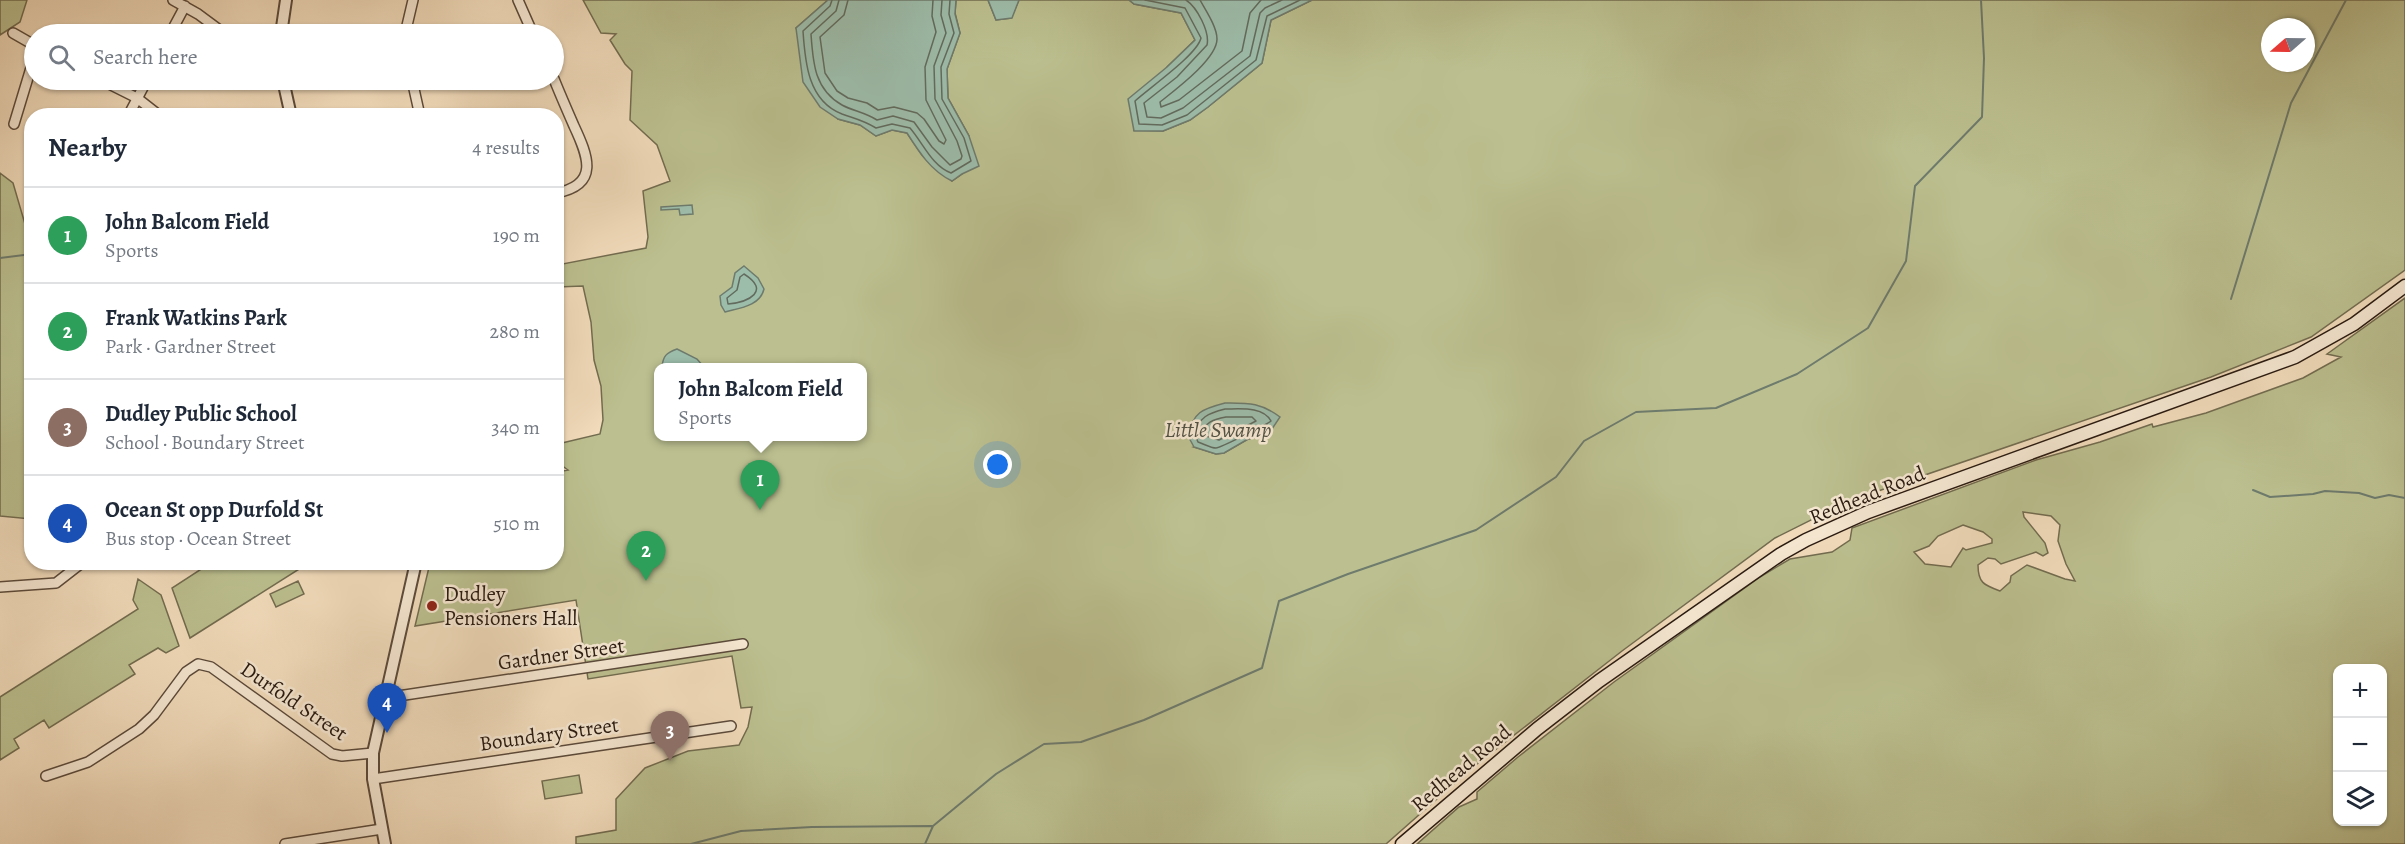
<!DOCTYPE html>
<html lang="en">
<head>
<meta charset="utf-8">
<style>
	:root { --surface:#fff; --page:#f2f2f3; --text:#1f2937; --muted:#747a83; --line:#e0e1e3; --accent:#2563eb }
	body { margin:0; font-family:Alegreya,serif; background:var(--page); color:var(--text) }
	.controls { position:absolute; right:18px; bottom:18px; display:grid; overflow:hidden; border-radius:12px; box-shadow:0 2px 4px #0004 }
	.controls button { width:54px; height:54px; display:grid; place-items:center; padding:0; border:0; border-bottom:2px solid var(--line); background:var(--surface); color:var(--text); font:30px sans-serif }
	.compass { position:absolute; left:2261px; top:18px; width:54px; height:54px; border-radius:50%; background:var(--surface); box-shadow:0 2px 4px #0004; rotate:250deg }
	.you { position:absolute; left:998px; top:465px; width:21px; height:21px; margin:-15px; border:4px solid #fff; border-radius:50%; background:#1a73e8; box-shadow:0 0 0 9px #1a73e833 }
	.badge { display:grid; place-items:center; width:39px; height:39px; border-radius:50%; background:var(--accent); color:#fff; font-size:20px; font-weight:700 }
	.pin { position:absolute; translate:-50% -50px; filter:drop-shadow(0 2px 3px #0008) }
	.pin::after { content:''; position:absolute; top:32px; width:21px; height:18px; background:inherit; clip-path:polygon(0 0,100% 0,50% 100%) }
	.popup { position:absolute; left:654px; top:363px; width:213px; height:78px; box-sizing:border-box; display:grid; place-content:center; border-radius:12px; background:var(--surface); filter:drop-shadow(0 2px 4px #0005); font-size:20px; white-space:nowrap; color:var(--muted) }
	.popup b { font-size:22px; color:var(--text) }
	.popup::after { content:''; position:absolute; left:50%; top:100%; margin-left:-12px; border:12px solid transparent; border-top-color:var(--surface) }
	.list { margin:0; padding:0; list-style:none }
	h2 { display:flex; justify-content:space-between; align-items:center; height:78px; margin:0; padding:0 24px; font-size:26px }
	h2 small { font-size:20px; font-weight:400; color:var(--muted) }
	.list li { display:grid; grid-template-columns:39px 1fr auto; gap:18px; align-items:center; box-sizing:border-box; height:96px; padding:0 24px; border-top:2px solid var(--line) }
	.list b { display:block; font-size:22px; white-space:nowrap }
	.list p { margin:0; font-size:20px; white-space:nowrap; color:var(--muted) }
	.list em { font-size:20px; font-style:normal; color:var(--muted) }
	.icon { flex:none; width:33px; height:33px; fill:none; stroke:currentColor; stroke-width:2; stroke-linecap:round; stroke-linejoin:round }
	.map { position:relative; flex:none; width:2405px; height:844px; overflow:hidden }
	.search { position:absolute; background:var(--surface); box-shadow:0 2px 4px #0004; left:24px; top:24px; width:540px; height:66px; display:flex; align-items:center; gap:15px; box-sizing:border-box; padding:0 21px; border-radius:33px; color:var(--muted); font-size:22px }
	.panel { position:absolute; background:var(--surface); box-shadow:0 2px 4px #0004; left:24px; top:108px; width:540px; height:462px; border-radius:24px }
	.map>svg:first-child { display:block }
	.green { fill:#bcc090; stroke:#726c50; stroke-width:1.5; fill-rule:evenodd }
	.water { fill:#9dbdab; stroke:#6e7b6d; stroke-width:1.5 }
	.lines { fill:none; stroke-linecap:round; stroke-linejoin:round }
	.shore { stroke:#626b5e; stroke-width:1.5 }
	.stream { stroke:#6e7b6d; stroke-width:2 }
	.minor-casing { stroke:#5b4a3b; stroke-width:12 }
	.tertiary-casing { stroke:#5b4a3b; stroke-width:14 }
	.secondary-casing { stroke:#281910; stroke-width:15 }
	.minor { stroke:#f7e9d4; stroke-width:9 }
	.tertiary { stroke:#f7e9d4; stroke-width:10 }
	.secondary { stroke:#f7e9d4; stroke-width:12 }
	.poi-dot { fill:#8f2418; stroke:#f7e9d4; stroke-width:2 }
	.labels { text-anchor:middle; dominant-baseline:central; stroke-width:5; stroke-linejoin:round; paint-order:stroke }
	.street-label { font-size:21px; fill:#281910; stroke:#f7e9d4 }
	.poi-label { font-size:21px; fill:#281910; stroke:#f7e9d4; text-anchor:start }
	.water-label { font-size:22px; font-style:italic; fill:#515246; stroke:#f7e9d4 }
</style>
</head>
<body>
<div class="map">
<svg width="2405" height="844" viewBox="0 0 2405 844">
	<rect width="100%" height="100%" fill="#f3ddbd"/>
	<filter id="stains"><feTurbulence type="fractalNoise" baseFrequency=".00333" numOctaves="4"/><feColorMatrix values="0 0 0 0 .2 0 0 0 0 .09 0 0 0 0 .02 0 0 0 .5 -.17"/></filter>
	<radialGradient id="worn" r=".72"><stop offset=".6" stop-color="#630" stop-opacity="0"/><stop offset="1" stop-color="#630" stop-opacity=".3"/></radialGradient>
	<path class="green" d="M0,0h27l-7,22 -20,13z
		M583,0h245l-32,28 42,91 22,6 16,11 16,-6 15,3 15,22 30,26 10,-7 7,-38 -21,-38 -1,-29 13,-36 -5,-20 1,-13h32l8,20 15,-2 8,-18h110l5,4 47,9 14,27 -28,27 -33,63 29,1 27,-11 18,-13 54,-44 9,-43 41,-20h1093v270l-94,67 -100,40 -362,124 -74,37 -153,113 -150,117 -86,76h-810v-7l40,-7v-31l29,-31 43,-17 51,-6 9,-18 4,-20 -11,1 -9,-52 -144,23 -12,-79 -161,26 15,-63 126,-1 1,-90 11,-2 -11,-8v-16l5,-3 38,-9 3,-14 -2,-34 -7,-26 -3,-38 -8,-36 -26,1v-22l89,-17 2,-11 -5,-46 27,-10 -13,-36 -27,-25 2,-49 -7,-7 -15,-24 6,-6 -15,-1zM2270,27h36v36h-36zM658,368h204v68h-204zM1272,429l-11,7 -13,3 -24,14 -8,1 -22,-7z
		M0,173l13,10 12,41 6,4v291l-31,-3z
		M2405,298v546h-988l42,-37 18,-8v-7l41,-35 96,-75 146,-105 30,-18 42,-7 18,-12 2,-12 184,-68 64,-18 52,-18 1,3 53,-14 97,-35 38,-21 -14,-3zM2023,512l28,4 9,9 -2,16 8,23 9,17 -10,-2 -38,-14 -16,11 -1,6 -10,9c-16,-6 -22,-8 -22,-26l10,-7 7,1 6,5 35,-12 7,4 5,-3 -3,-10 -21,-26zM1963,525l20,7 9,7v4l-26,7 -3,-2 -12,19 -26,-3 -11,-12 15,-6 9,-10zM2338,668h44v154h-44z
		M212,562h104v1l-9,1 -117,74 -18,-50z
		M138,579l23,16 18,51 -13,7 -8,-5 -29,17 6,9 -86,54 -5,-8 -30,19 5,9 -19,12v-63l138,-88 -5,-9z
		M298,581l6,13 -28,13 -6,-13z
		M579,775l3,18 -37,6 -3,-18z"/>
	<path class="water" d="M828,0h128l-1,14 5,19 -13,36 1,29 21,38 10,30 -17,8 -10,7c-21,-10 -33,-29 -45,-48l-15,-3 -16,6 -16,-11 -22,-6 -18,-12 -17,-25 -7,-54z
		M988,0h31l-7,18 -16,2z
		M1129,0h183l-41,20 -9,43 -54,44 -18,13 -27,11h-29l-6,-32 39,-32 28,-27 -14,-27 -47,-9z
		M692,205l1,9 -13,1 -1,-6 -18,1v-3z
		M744,266l14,12 6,11c-4,17 -24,19 -39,23l-4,-7 -1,-9 12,-9 3,-14z
		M677,349l20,10 7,8h-42c1,-11 4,-14 15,-18z
		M1225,403c23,0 35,-1 55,14l-8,12 -11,7 -13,3 -24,14 -8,1 -22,-7 -6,-11c5,-24 14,-27 37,-33z"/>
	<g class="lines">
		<path class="shore" d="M832,0l-2,6 -27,25c2,31 5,70 39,83 14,5 21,6 34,14l16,-4 18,4c13,15 22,38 41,45l20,-12 -7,-23 -22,-39 -1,-32 13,-34 -5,-19 1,-14
			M839,0l-3,11 -25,23c2,28 3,55 31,71 11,6 22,7 35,15l16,-4 21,6 18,25 18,18 11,-6 1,-3 -5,-15 -22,-42 -1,-33 12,-33 -5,-18 1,-15
			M848,0l-4,15 -24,22 5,36 12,18 11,7 19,5 11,7 16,-3 23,6 7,6 15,22 5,3 2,-4 -20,-40 -1,-33 11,-35 -4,-16 1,-16
			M1145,0l40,8 16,30c-4,17 -52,50 -66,63l4,23 23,1 25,-10 69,-55 11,-44 33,-16
			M1186,0c11,7 24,32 21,45l-30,32 -33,26 3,14 14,1 22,-10 67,-52 10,-43 5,-5 17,-8
			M1200,0c6,11 17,27 17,39 0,20 -42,51 -57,63l1,5 18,-7 63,-49 8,-38 11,-13
			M744,274c27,17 5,28 -16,30l-1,-6 10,-8 3,-13z
			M1225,409c15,0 38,-3 46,12 -3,3 -51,27 -55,27 -5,0 -12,-4 -18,-6l-3,-7c3,-18 14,-22 30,-26z
			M1226,417h26l4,4 -37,19 -16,-5c0,-13 12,-16 23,-18z"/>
		<path class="stream" d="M0,258l32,-4
			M2231,299l60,-196 55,-103
			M2253,490l17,7 43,-3 12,-3 34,2 16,5 14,-3 16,3
			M691,844l50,-13 71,-4 120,-1
			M925,844l8,-18 63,-52 48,-30 37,-2 63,-22 118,-52 17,-67 69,-27 128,-44 80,-53 28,-36 52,-29 80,-4 81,-34 71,-46 38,-67 9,-75 67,-69 2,-59 -3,-58"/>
		<g class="minor-casing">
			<path id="minor" d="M173,0l25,14 27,20
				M518,0l15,34
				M13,33l21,12
				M170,34l15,-28
				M405,34l8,-34
				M554,79c6,15 13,31 20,47 14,30 26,59 -18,67
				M101,80l36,18 23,18
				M412,80l8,36
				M128,116l19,-36
				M14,124l20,-66
				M0,587l56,-4 27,-21
				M385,698l358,-54
				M46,776l42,-14 51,-33 15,-14 32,-43 12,-8 13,3 121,87 10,2 31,-3
				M373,779l358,-53
				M285,844l97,-15"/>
		</g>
		<g class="tertiary-casing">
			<path id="tertiary" d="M281,34l5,-34
				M283,80l8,36
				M385,844l-12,-65v-26l43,-191"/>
		</g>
		<g class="secondary-casing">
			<path id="secondary" d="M1402,844l135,-115 62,-48 182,-127 25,-14 62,-28 427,-155 59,-33 51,-38"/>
		</g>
		<use href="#minor" class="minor"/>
		<use href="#tertiary" class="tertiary"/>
		<use href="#secondary" class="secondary"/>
	</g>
	<circle class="poi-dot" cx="432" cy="606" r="6"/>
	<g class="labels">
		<g class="street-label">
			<text transform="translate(1867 495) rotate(-22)">Redhead Road</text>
			<text transform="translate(561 654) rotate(-8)">Gardner Street</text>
			<text transform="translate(294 701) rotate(34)">Durfold Street</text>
			<text transform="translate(549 734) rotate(-8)">Boundary Street</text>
			<text transform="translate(1461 768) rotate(-40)">Redhead Road</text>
		</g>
		<g class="poi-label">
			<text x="444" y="594">Dudley<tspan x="444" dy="24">Pensioners Hall</tspan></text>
		</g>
		<g class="water-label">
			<text x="1218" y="430">Little Swamp</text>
		</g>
	</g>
	<rect width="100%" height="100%" filter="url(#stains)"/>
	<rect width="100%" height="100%" fill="url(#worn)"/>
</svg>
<div class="controls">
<button>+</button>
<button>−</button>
<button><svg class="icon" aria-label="layers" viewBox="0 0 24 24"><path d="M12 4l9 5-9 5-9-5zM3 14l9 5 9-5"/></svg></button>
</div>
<svg class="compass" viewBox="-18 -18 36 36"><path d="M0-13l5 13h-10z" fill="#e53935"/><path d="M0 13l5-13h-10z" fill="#747a83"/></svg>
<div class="you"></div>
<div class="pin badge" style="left:760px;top:510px;background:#2e9e5b">1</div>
<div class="popup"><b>John Balcom Field</b>Sports</div>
<div class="pin badge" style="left:646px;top:581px;background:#2e9e5b">2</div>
<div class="pin badge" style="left:670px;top:761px;background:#8d6e63">3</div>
<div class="pin badge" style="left:387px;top:733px;background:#1a4fb4">4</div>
<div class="search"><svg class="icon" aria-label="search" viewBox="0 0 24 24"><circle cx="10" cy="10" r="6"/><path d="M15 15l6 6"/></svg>Search here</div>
<section class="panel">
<h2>Nearby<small>4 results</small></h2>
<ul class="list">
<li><span class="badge" style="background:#2e9e5b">1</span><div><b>John Balcom Field</b><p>Sports</p></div><em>190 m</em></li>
<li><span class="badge" style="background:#2e9e5b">2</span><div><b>Frank Watkins Park</b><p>Park · Gardner Street</p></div><em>280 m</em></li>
<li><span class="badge" style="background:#8d6e63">3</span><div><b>Dudley Public School</b><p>School · Boundary Street</p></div><em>340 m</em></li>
<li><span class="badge" style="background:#1a4fb4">4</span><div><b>Ocean St opp Durfold St</b><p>Bus stop · Ocean Street</p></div><em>510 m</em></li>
</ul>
</section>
</div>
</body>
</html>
